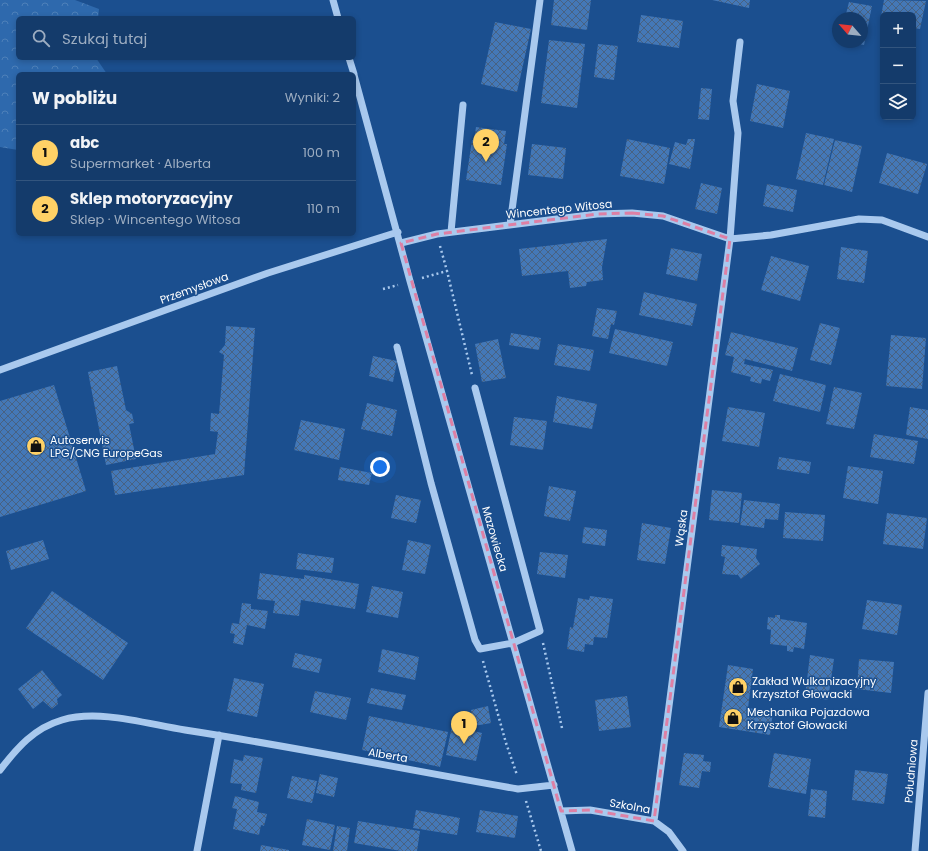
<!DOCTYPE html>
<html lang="pl">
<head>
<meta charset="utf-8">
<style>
	:root { --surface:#143b6b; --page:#214673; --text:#f1f3f6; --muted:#9dadc1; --line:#33557e; --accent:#ffd166 }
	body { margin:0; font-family:Poppins,sans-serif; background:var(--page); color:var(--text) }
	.controls { position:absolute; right:12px; top:12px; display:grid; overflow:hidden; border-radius:6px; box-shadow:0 2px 6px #0003 }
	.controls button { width:36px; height:36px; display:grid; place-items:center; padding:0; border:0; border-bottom:1px solid var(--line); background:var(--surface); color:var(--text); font:20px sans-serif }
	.compass { position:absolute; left:832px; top:12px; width:36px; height:36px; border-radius:50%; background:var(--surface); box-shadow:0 2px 6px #0003; rotate:298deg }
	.you { position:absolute; left:380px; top:467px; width:14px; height:14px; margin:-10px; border:3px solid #fff; border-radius:50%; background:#1a73e8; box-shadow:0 0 0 6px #1a73e833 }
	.badge { display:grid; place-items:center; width:26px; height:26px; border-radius:50%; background:var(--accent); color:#111; font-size:13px; font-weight:700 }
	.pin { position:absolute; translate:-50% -33px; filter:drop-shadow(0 1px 2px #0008) }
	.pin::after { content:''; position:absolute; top:21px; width:14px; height:12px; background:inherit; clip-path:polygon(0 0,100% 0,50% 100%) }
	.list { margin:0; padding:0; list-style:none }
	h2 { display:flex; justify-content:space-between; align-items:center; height:52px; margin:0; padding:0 16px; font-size:17px }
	h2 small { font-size:13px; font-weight:400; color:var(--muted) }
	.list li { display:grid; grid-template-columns:26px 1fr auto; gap:12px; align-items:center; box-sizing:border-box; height:56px; padding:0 16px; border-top:1px solid var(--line) }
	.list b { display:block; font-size:15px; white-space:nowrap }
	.list p { margin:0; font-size:13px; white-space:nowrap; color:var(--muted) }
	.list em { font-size:13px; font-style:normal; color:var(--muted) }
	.icon { flex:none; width:22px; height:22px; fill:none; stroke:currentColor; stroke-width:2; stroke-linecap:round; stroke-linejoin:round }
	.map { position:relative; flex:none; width:928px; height:851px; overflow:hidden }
	.search { position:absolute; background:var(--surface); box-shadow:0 2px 6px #0003; left:16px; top:16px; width:340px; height:44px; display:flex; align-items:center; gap:10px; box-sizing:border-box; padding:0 14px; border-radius:6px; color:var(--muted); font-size:15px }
	.panel { position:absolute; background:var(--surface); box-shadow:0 2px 6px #0003; left:16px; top:72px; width:340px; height:164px; border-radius:6px }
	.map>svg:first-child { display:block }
	.forest { fill:url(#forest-crowns) }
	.building { fill:url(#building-cross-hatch) }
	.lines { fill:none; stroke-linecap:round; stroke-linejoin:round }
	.path { stroke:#a9c9ee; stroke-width:2.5; stroke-dasharray:2 3; stroke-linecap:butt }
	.minor { stroke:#a9c9ee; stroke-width:7 }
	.marked { fill:none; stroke:#dd80a5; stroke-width:3; stroke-dasharray:8 5; stroke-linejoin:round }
	.labels { text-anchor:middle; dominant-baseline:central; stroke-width:3; stroke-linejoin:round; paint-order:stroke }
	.street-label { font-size:11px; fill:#fff; stroke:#1b4f8f }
	.poi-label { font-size:11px; fill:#fff; stroke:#1b4f8f; text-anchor:start }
</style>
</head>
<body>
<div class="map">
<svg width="928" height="851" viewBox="0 0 928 851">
	<defs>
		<pattern id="forest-crowns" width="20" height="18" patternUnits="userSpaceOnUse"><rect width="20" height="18" fill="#2e69ad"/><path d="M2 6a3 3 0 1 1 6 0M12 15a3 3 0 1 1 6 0" fill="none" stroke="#4d80b9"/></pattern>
		<pattern id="building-cross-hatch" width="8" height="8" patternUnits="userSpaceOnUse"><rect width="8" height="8" fill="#4478b7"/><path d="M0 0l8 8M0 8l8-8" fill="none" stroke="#486282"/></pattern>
	</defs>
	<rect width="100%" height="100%" fill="#1b4f8f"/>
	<path class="forest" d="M0,0h75l24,9 -1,9h-80v40h78l11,16h-89v76l-18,-3z"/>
	<path class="building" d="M554,0h37l-4,30 -36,-5z
		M712,0h38l-1,8z
		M884,0l42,1 -6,28 -7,-1v-13h-30v7h-3z
		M849,2l23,4 -8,39 -11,-2 9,-1v-24h-17z
		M641,15l42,6 -4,27 -42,-6z
		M495,22l36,7 -14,63 -36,-8z
		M549,40l36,4 -8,64 -36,-5z
		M598,44l20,2 -4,34 -20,-3z
		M757,84l33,7 -7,37 -33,-7z
		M701,88l11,1 -3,31 -11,-1z
		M476,127l30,4 -2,13h3l-6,41 -35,-5 6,-40h2z
		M806,133l28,6 -11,46 -27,-6z
		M627,139l43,9 -6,36 -44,-8z
		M688,139h7l-5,30 -21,-5 6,-22 11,3z
		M835,140l27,6 -10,46 -28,-7z
		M532,144l34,4 -3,31 -35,-4z
		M887,153l40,11 -9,30 -39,-11z
		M701,183l21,5 -5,26 -22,-5z
		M767,184l30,6 -4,22 -30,-6z
		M607,239l-5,28 1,13 -16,2 -1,4 -16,2 -2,-17 -46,5 -3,-27z
		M841,247l27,4 -4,32 -27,-4z
		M671,248l31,6 -5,27 -31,-7z
		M771,256l38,10 -9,35 -39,-11z
		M644,292l53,12 -5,22 -53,-11z
		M597,308l20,3 -3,14 -3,-1 -3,15 -16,-3z
		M820,323l20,5 -9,37 -21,-5z
		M226,326l29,2 -11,147 -129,20 -4,-24 104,-17 3,-22 -8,-1 1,-18 8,1 5,-59 -5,-3 6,-7z
		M615,329l58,13 -6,24 -58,-13z
		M731,332l67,16 -6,23 -47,-12 -1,5 29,6 -3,11 -8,-2 -1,5 -11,-3 1,-4 -20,-5 3,-15 -9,-2z
		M511,333l30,5 -2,12 -30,-5z
		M891,335l35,3 -4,51 -36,-3z
		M498,339l8,39 -24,4 -7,-38z
		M558,344l36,6 -4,21 -36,-6z
		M373,356l24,5 -4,21 -24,-6z
		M117,366l9,44 6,4 2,9 -5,1 7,35 -30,6 -18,-93z
		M780,374l46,11 -6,27 -47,-11z
		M54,385l32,106 -86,26v-116z
		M834,387l28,6 -8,36 -28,-5z
		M557,396l40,8 -5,25 -39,-7z
		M367,403l30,7 -5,26 -31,-7z
		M728,407l37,6 -6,34 -37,-6z
		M910,407l18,3v29l-22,-4z
		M514,417l33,4 -4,29 -33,-5z
		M301,420l44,9 -6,31 -45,-10z
		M874,434l44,7 -4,23 -44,-7z
		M779,457l32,5 -2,12 -32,-5z
		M848,466l35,5 -5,33 -35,-6z
		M340,467l32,6 -3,12 -31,-5z
		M549,486l27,5 -6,30 -26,-5z
		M712,490l30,3 -3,30 -30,-3z
		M396,495l25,5 -5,23 -25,-5z
		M744,500l36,4 -2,16 -13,-1 -1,9 -24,-3z
		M785,512l40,3 -2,26 -40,-3z
		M887,513l40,5 -4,31 -40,-5z
		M642,523l29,5 -6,36 -28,-4z
		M584,527l23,3 -2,16 -23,-3z
		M43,540l6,19 -38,11 -5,-19z
		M408,540l23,5 -6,29 -23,-4z
		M722,545l35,4 -1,9 4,6 -19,15 -3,-4 -16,-1 3,-17 -4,-1z
		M540,552l28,3 -3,23 -28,-4z
		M298,553l36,5 -2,15 -36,-4z
		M260,573l44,6v-4l55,9 -4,25 -54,-9 -2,16 -26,-3 2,-12 -18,-2z
		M372,586l31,6 -5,26 -32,-6z
		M52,591l76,52 -25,37 -77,-52z
		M590,596l23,3 -6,39 -13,-1 -1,8 -8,-1 -1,8 -17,-3 3,-22 3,1 5,-30 11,2z
		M867,600l35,5 -5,30 -35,-6z
		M242,603l9,1v5l17,2 -3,18 -18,-4 -4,20 -10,-2 2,-9 -5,-1 2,-10 7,1z
		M775,615h5v4l27,4 -3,26 -10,-2 -1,5 -6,-1v-5l-17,-2 1,-14 -4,-1 1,-12 7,1z
		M382,649l37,8 -4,23 -37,-8z
		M295,653l27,6 -3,14 -27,-6z
		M810,655l24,4 -6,41 -23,-4z
		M859,659l35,3 -3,31 -34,-4z
		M728,665l25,4 -5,39 25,4 -3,23 -51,-8z
		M42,670l20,25 -5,4 1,5 -6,5 -9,-8 -10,8 -15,-20z
		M234,678l30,6 -7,33 -30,-6z
		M371,688l35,7 -4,15 -35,-7z
		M315,691l36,7 -5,22 -36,-8z
		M627,696l4,31 -32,4 -4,-31z
		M488,706l3,17 -17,3 -3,-16z
		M369,716l79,16 -8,35 -78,-17z
		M452,726l30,7 -6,28 -30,-6z
		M684,753l20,2 -1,6 8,1 -1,10 -8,-1 -3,17 -20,-3z
		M774,753l37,6 -5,35 -38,-7z
		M244,755l19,3 -7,35 -15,-3 1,-6 -12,-1 4,-24 9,2z
		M855,770l33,4 -4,30 -32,-4z
		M320,774l18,4 -4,19 -18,-4z
		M292,776l25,5 -5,22 -25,-5z
		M811,789l16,2 -2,27 -17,-2z
		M235,796l24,6 -2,10 10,2 -3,12 -3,-1 -2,10 -26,-6 4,-20 -5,-1z
		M416,810l44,8 -3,17 -44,-7z
		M480,810l38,6 -3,22 -39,-6z
		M307,819l28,6 -5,25 -28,-5z
		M358,821l62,10 -3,20h-16l-47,-8z
		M337,826l13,2 -3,23h-14z
		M261,845l28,5v1h-29z"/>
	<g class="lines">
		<path class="path" d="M440,246l7,25
			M422,278l25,-7 25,104
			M383,289l15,-4
			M543,643l19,85
			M483,661l23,82 11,32
			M526,801l15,50"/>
		<path class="minor" d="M333,0l5,18
			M349,58l5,16
			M354,75l56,206 162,570
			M510,225l30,-225
			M451,232l12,-127
			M401,243l36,-9 160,-20 35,-1 31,3 67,23 41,-4 88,-16 23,1 46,17
			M397,347l34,136 44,157 5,9 33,-6 27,-12 -65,-243
			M0,370l268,-97 130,-41
			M0,770c17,-22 34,-42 62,-50 37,-11 85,4 123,10 111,17 222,40 333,59l36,-4
			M561,811l29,-1 64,11 15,11 14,19
			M654,821l76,-582 8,-106 -5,-32 7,-59
			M197,851l22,-116
			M915,851l13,-158"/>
	</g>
	<path class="marked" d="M632,213l31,3 67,23 -76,582 -64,-11 -29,1 -160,-568 36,-9 160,-20z"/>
	<defs>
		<g id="shop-disc" transform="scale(1)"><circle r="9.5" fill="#ffd166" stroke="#1b4f8f"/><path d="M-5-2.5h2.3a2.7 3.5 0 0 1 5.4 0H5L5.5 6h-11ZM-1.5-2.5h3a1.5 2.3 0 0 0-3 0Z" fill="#111"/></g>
	</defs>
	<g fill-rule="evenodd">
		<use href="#shop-disc" x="36" y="446"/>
		<use href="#shop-disc" x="738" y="687"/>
		<use href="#shop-disc" x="733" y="718"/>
	</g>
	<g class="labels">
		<g class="street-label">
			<text transform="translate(559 209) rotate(-6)">Wincentego Witosa</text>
			<text transform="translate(194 288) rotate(-20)">Przemysłowa</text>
			<text transform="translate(681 528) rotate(-82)">Wąska</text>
			<text transform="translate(495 539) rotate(74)">Mazowiecka</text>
			<text transform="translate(388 755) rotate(10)">Alberta</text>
			<text transform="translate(911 771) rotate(-85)">Południowa</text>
			<text transform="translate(630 806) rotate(10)">Szkolna</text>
		</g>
		<g class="poi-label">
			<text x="50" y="440">Autoserwis<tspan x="50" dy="13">LPG/CNG EuropeGas</tspan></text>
			<text x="752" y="681">Zakład Wulkanizacyjny<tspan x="752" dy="13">Krzysztof Głowacki</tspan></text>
			<text x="747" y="712">Mechanika Pojazdowa<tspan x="747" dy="13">Krzysztof Głowacki</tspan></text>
		</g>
	</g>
</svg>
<div class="controls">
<button>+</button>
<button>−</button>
<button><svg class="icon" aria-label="layers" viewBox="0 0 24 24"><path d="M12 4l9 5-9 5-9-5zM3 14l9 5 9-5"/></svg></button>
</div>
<svg class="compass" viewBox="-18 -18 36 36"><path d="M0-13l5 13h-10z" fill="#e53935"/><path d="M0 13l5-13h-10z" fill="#9dadc1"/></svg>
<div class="you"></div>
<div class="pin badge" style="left:464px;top:744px">1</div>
<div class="pin badge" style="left:486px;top:162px">2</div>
<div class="search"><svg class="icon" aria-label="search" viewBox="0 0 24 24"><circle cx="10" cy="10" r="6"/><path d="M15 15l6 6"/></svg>Szukaj tutaj</div>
<section class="panel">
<h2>W pobliżu<small>Wyniki: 2</small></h2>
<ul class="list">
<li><span class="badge">1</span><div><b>abc</b><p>Supermarket · Alberta</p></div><em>100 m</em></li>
<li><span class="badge">2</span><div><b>Sklep motoryzacyjny</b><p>Sklep · Wincentego Witosa</p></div><em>110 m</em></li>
</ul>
</section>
</div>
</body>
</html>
